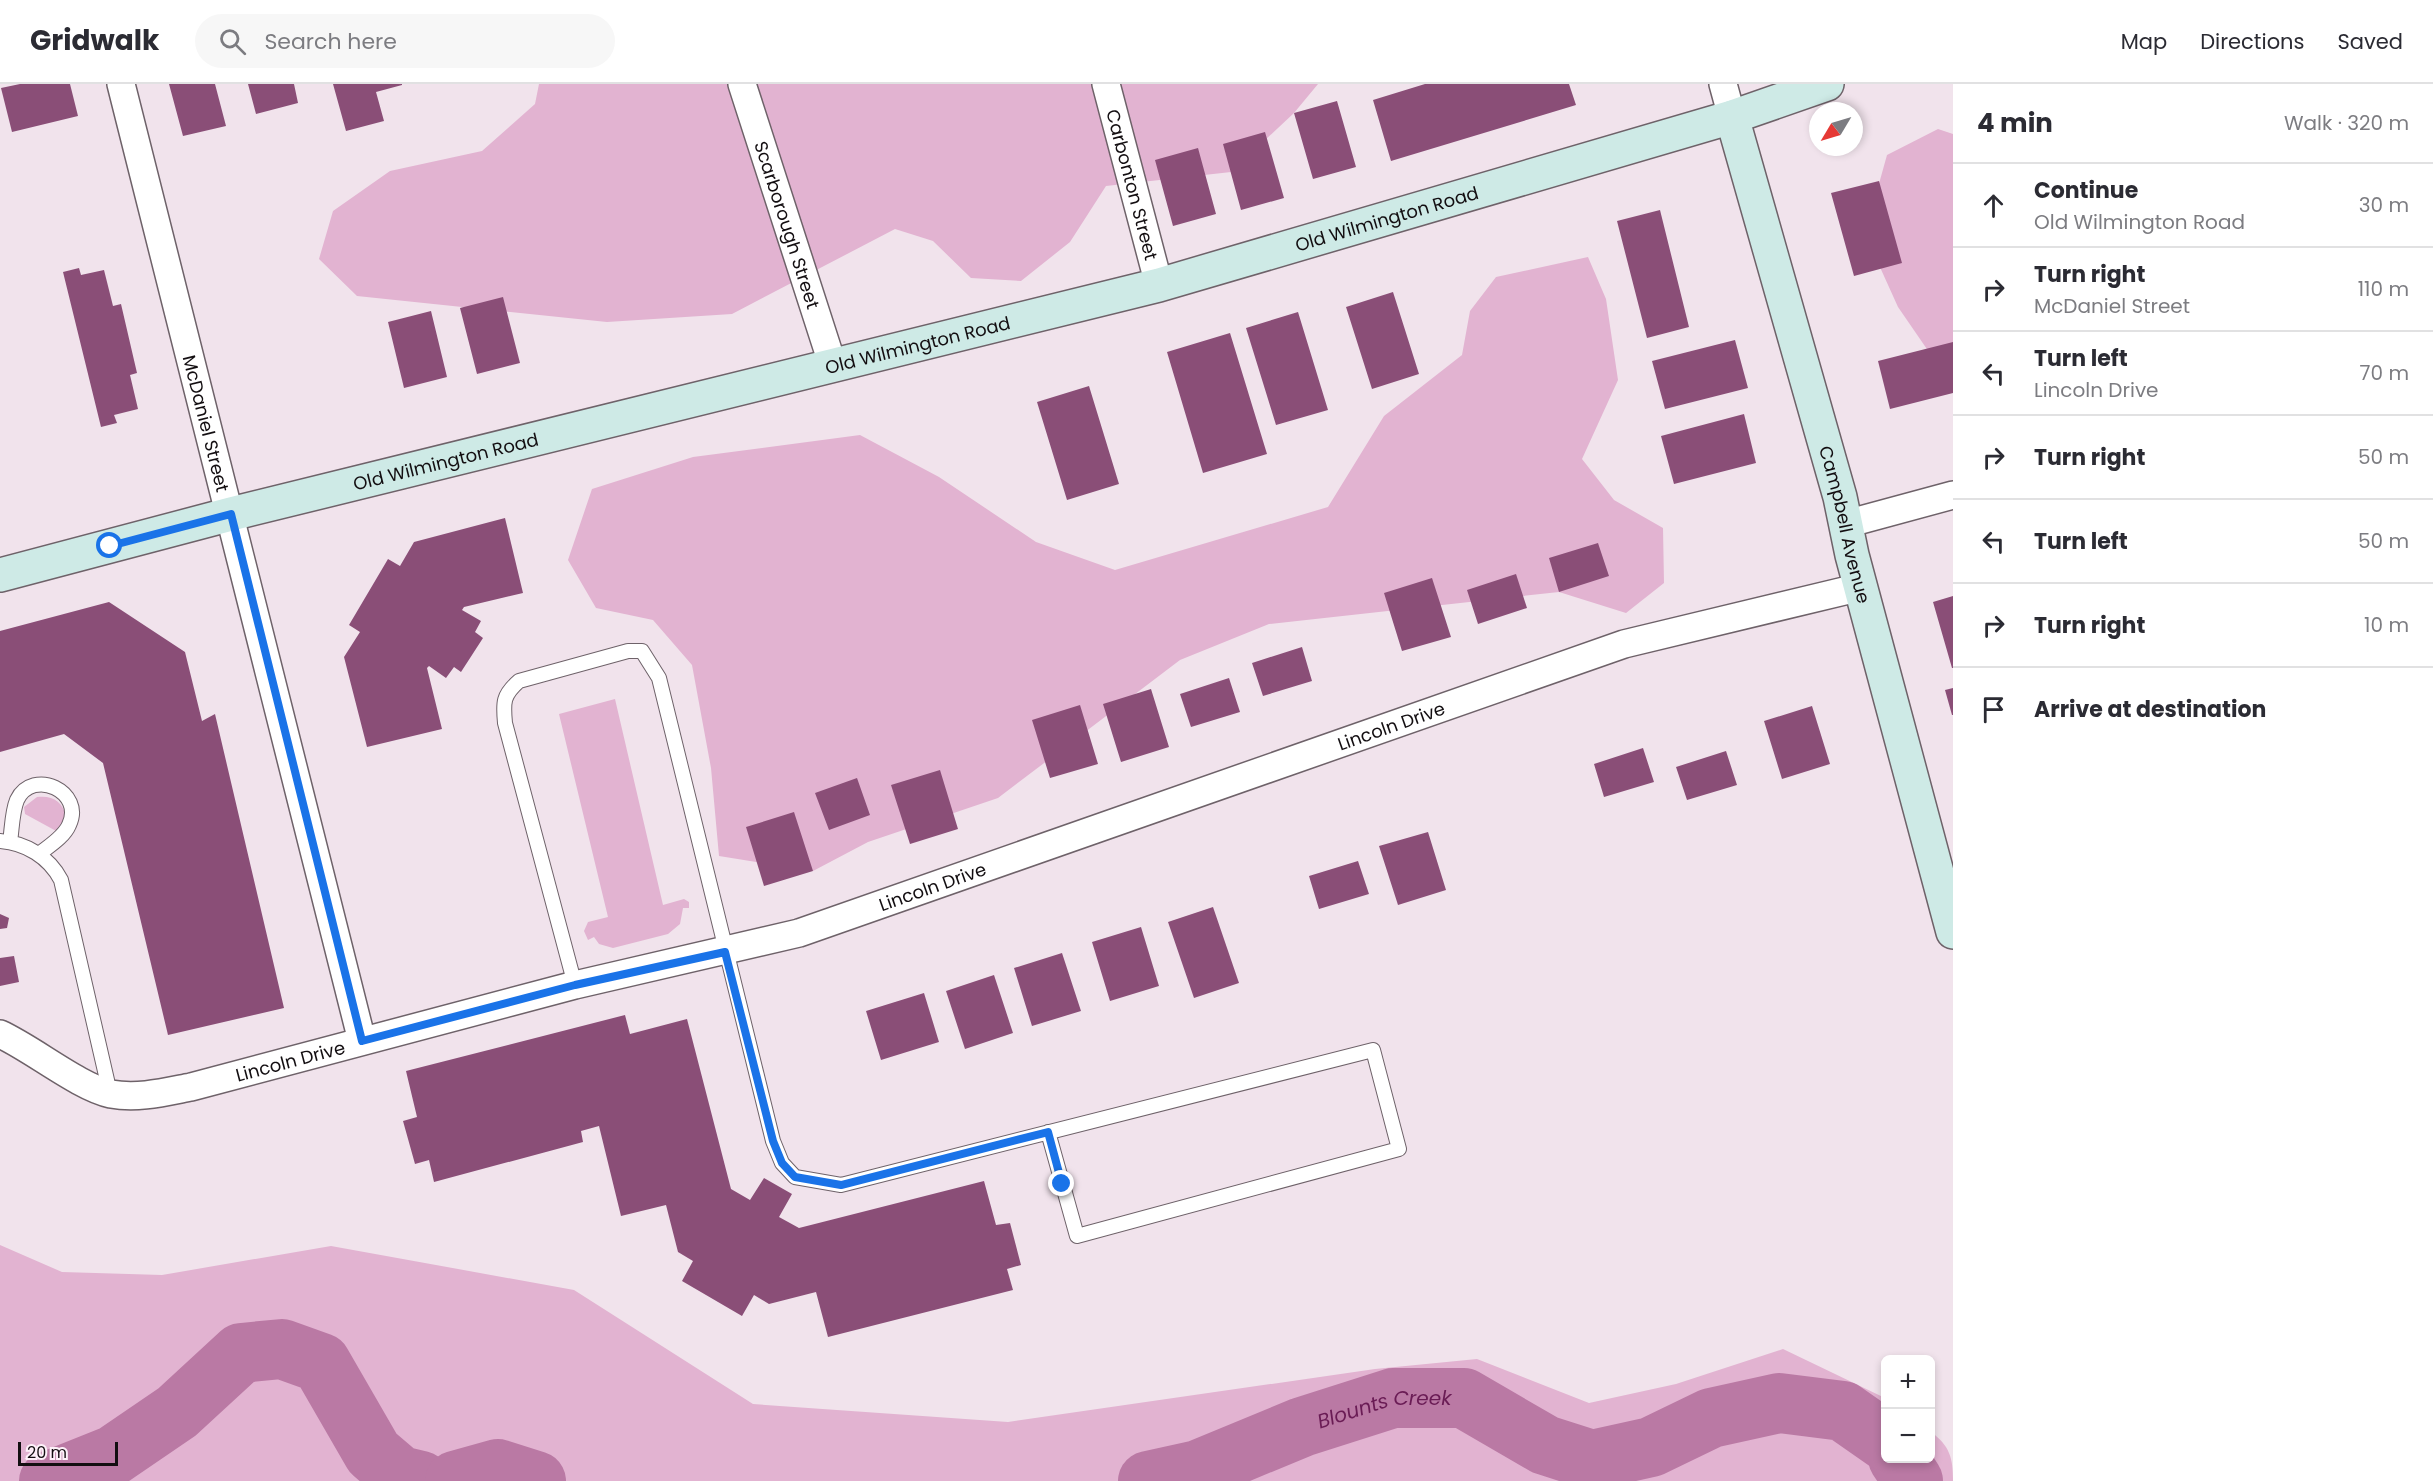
<!DOCTYPE html>
<html lang="en">
<head>
<meta charset="utf-8">
<style>
	:root { --surface:#fff; --page:#f7f7f7; --text:#2b2b33; --muted:#7c7c81; --line:#e1e1e2 }
	body { margin:0; font-family:Poppins,sans-serif; background:var(--page); color:var(--text) }
	.controls { position:absolute; right:18px; bottom:18px; display:grid; overflow:hidden; border-radius:9px; box-shadow:0 3px 9px #0003 }
	.controls button { width:54px; height:54px; display:grid; place-items:center; padding:0; border:0; border-bottom:2px solid var(--line); background:var(--surface); color:var(--text); font:30px sans-serif }
	.compass { position:absolute; left:1809px; top:18px; width:54px; height:54px; border-radius:50%; background:var(--surface); box-shadow:0 3px 9px #0003; rotate:232deg }
	.scale { position:absolute; left:18px; bottom:15px; width:100px; box-sizing:border-box; padding-left:6px; border:3px solid #130e11; border-top:0; font-size:16px; line-height:21px; white-space:nowrap; color:#130e11; -webkit-text-stroke:4px #fef1f9; paint-order:stroke }
	.stop { position:absolute; width:18px; height:18px; margin:-14px; border:4px solid #1a73e8; border-radius:50%; background:#fff }
	.stop.end { background:#1a73e8; border-color:#fff; box-shadow:0 2px 6px #0008 }
	.list { margin:0; padding:0; list-style:none }
	h2 { display:flex; justify-content:space-between; align-items:center; height:78px; margin:0; padding:0 24px; font-size:26px }
	h2 small { font-size:20px; font-weight:400; color:var(--muted) }
	.list li { display:grid; grid-template-columns:39px 1fr auto; gap:18px; align-items:center; box-sizing:border-box; height:84px; padding:0 24px; border-top:2px solid var(--line) }
	.list b { display:block; font-size:22px; white-space:nowrap }
	.list p { margin:0; font-size:20px; white-space:nowrap; color:var(--muted) }
	.list em { font-size:20px; font-style:normal; color:var(--muted) }
	.icon { flex:none; width:33px; height:33px; fill:none; stroke:currentColor; stroke-width:2; stroke-linecap:round; stroke-linejoin:round }
	.map { position:relative; flex:none; width:1953px; height:1397px; overflow:hidden }
	header { display:flex; align-items:center; gap:36px; box-sizing:border-box; height:84px; padding:0 30px; background:var(--surface); border-bottom:2px solid var(--line) }
	header strong { font-size:28px }
	nav { display:flex; gap:33px; margin-inline-start:auto; font-size:21px }
	.search { width:420px; height:54px; background:var(--page); display:flex; align-items:center; gap:15px; box-sizing:border-box; padding:0 21px; border-radius:33px; color:var(--muted); font-size:22px }
	main { display:flex }
	aside { flex:1; background:var(--surface) }
	.map>svg:first-child { display:block }
	.green { fill:#e2b3d1 }
	.lines { fill:none; stroke-linecap:round; stroke-linejoin:round }
	.river { stroke:#ba79a4; stroke-width:60 }
	.building { fill:#8a4e77 }
	.lane-casing { stroke:#6e6269; stroke-width:16 }
	.street-casing { stroke:#6e6269; stroke-width:30 }
	.secondary-casing { stroke:#6e6269; stroke-width:36 }
	.lane { stroke:#fff; stroke-width:14 }
	.street { stroke:#fff; stroke-width:27 }
	.secondary { stroke:#ceeae6; stroke-width:33 }
	.route { stroke:#1a73e8; stroke-width:8 }
	.labels { text-anchor:middle; dominant-baseline:central; stroke-width:4.5; stroke-linejoin:round; paint-order:stroke }
	.street-label { font-size:18px; fill:#130e11; stroke:#fef1f9 }
	.water-label { font-size:20px; font-style:italic; fill:#6a1c55; stroke:#fef1f9 }
</style>
</head>
<body>
<header>
<strong>Gridwalk</strong>
<div class="search"><svg class="icon" aria-label="search" viewBox="0 0 24 24"><circle cx="10" cy="10" r="6"/><path d="M15 15l6 6"/></svg>Search here</div>
<nav><a>Map</a><a>Directions</a><a>Saved</a></nav>
</header>
<main>
<div class="map">
<svg width="1953" height="1397" viewBox="0 0 1953 1397">
	<rect width="100%" height="100%" fill="#f1e3ec"/>
	<path class="green" d="M539,0h779l-24,29 -63,59 -125,14 -36,56 -49,39 -50,-3 -38,-37 -38,-12 -163,85 -125,8 -250,-26 -38,-37 14,-48 57,-40 92,-20 53,-47z
		M1938,45l15,5v253l-55,-80 -33,-73 22,-79z
		M1588,173l18,42 12,81 -36,79 32,41 49,28 1,55 -38,30 -67,-21 -290,32 -89,36 -182,138 -130,44 -55,29 -94,-15 -8,-88 -19,-103 -39,-45 -57,-12 -28,-48 24,-71 101,-32 167,-22 79,42 97,65 79,28 213,-63 56,-91 78,-61 8,-44 26,-34z
		M615,615l48,206 21,-6 5,3v6h-6l-3,16 -12,10 -55,14 -14,-4 -5,-7 -6,3 -4,-9 4,-9 20,-5 -49,-203z
		M37,713c15,-2 26,4 29,20l-8,15 -33,-18 -1,-7z
		M0,1161l62,27 100,3 169,-29 243,44 179,114 255,18 367,-53 102,-10 112,44 87,-19 107,-35 102,49 1,60h44l1,-26c19,14 22,26 22,49h-1953z"/>
	<g class="lines">
		<g class="river">
			<path d="M1898,1374l15,23"/>
			<path d="M49,1397l65,-26 63,-43 64,-59 41,-4 39,14 52,90 27,23 21,5"/>
			<path d="M455,1397l43,-12 38,12"/>
			<path id="s1" d="M1148,1397l50,-11 104,-43 91,-29h71l81,47 47,15 59,-13 60,-29 68,-15 64,8 43,30"/>
		</g>
	</g>
	<path class="building" d="M20,0h50l8,32 -66,16 -11,-44z
		M169,0h46l11,42 -43,10z
		M248,0h46l4,19 -42,11z
		M333,0h69v1l-26,7 8,29 -38,10z
		M1425,0h144l7,21 -185,56 -18,-61z
		M1337,17l19,66 -43,12 -19,-66z
		M1265,48l19,66 -43,12 -18,-66z
		M1198,64l18,66 -43,12 -18,-66z
		M1879,97l23,82 -48,13 -23,-83z
		M1660,126l29,117 -42,11 -30,-117z
		M79,184l2,7 23,-5 9,36 8,-2 16,69 -7,2 8,34 -24,6 3,8 -16,4 -38,-155z
		M1393,208l26,82 -47,15 -26,-82z
		M503,213l17,66 -43,11 -17,-66z
		M431,227l16,66 -43,11 -16,-66z
		M1298,228l30,98 -52,15 -30,-97z
		M1230,249l37,121 -64,19 -36,-121z
		M1735,256l13,48 -83,21 -13,-48z
		M1953,258v51l-63,16 -12,-48z
		M1089,302l30,98 -52,16 -30,-98z
		M1744,330l12,49 -82,21 -13,-48z
		M505,434l18,75 -59,14 -2,3 19,11 -6,11 8,6 -22,34 -7,-5 -8,11 -17,-12 -2,2 15,61 -75,18 -23,-90 16,-25 -11,-7 39,-66 12,7 14,-24z
		M1598,459l11,33 -50,16 -10,-34z
		M1516,490l11,34 -49,16 -11,-34z
		M1432,494l19,59 -49,14 -18,-58z
		M1953,512v72h-1l-19,-66z
		M109,518l76,50 17,69 13,-7 69,294 -116,27 -65,-272 -39,-29 -64,18v-121z
		M1302,563l10,34 -49,15 -11,-33z
		M1229,594l11,34 -49,15 -11,-33z
		M1953,604v27h-1l-7,-25z
		M1151,605l18,58 -48,15 -18,-58z
		M1080,621l18,59 -48,14 -18,-58z
		M1812,622l18,58 -48,15 -18,-58z
		M1643,664l11,34 -50,15 -10,-33z
		M1726,667l11,34 -50,15 -11,-33z
		M940,686l18,59 -48,15 -19,-59z
		M857,694l13,37 -41,15 -14,-37z
		M794,728l19,59 -49,15 -18,-59z
		M1428,748l18,58 -48,15 -19,-59z
		M1358,777l11,33 -50,15 -10,-33z
		M1213,823l26,76 -45,15 -26,-76z
		M0,830l9,4 -2,10 -7,1z
		M1141,843l18,59 -49,15 -18,-59z
		M1062,869l19,58 -49,15 -18,-58z
		M14,872l5,26 -19,4v-28z
		M994,891l19,58 -48,16 -19,-58z
		M924,909l15,49 -58,18 -15,-49z
		M625,931l5,19 57,-15 44,170 19,11 14,-22 28,16 -13,23 20,11 185,-47 12,44 14,-2 11,42 -14,4 6,21 -185,47 -12,-45 -47,12 -15,-9 -12,21 -60,-35 11,-20 -15,-9 -12,-47 -45,11 -22,-90 -18,5 2,11 -149,40 -5,-22 -14,4 -12,-43 14,-4 -11,-46z"/>
	<g class="lines">
		<g class="lane-casing">
			<path id="lane" d="M0,757c26,2 49,16 61,39l49,213
				M10,758c2,-13 2,-30 7,-42 16,-33 68,-8 52,25 -5,12 -20,21 -30,29
				M575,901l-70,-262c-2,-21 -2,-28 14,-42l109,-30h14l17,27 114,463 9,22 13,14 46,8 532,-135 26,99 -322,87 -29,-104"/>
		</g>
		<g class="street-casing">
			<g id="street">
				<path id="s2" d="M121,0l241,957"/>
				<path id="s3" d="M742,0l91,282"/>
				<path id="s4" d="M1106,0l53,201"/>
				<path d="M1723,0l9,33"/>
				<path d="M1846,440l107,-29"/>
				<path id="s5" d="M0,950c33,15 79,53 111,60 27,5 54,-2 80,-7l384,-102 224,-52 825,-289 237,-57"/>
			</g>
		</g>
		<g class="secondary-casing">
			<g id="secondary">
				<path id="s6" d="M1732,33l108,380 12,58 101,377"/>
				<path id="s7" d="M0,491l231,-61 928,-229 573,-168 95,-33"/>
			</g>
		</g>
		<use href="#lane" class="lane"/>
		<use href="#street" class="street"/>
		<use href="#secondary" class="secondary"/>
	</g>
	<g class="lines">
		<path class="route" d="M110,462l121,-32 131,527 213,-56 150,-33 48,189 9,22 13,14 46,8 207,-53 14,52"/>
	</g>
	<g class="labels">
		<g class="street-label">
			<text stroke="none"><textPath href="#s4" startOffset="104">Carbonton Street</textPath></text>
			<text stroke="none"><textPath href="#s7" startOffset="1432">Old Wilmington Road</textPath></text>
			<text stroke="none"><textPath href="#s3" startOffset="148">Scarborough Street</textPath></text>
			<text stroke="none"><textPath href="#s7" startOffset="946">Old Wilmington Road</textPath></text>
			<text stroke="none"><textPath href="#s2" startOffset="350">McDaniel Street</textPath></text>
			<text stroke="none"><textPath href="#s7" startOffset="460">Old Wilmington Road</textPath></text>
			<text stroke="none"><textPath href="#s6" startOffset="423">Campbell Avenue</textPath></text>
			<text stroke="none"><textPath href="#s5" startOffset="1462">Lincoln Drive</textPath></text>
			<text stroke="none"><textPath href="#s5" startOffset="976">Lincoln Drive</textPath></text>
			<text stroke="none"><textPath href="#s5" startOffset="310">Lincoln Drive</textPath></text>
		</g>
		<g class="water-label">
			<text stroke="none"><textPath href="#s1" startOffset="249">Blounts Creek</textPath></text>
		</g>
	</g>
</svg>
<div class="controls">
<button>+</button>
<button>−</button>
</div>
<svg class="compass" viewBox="-18 -18 36 36"><path d="M0-13l5 13h-10z" fill="#e53935"/><path d="M0 13l5-13h-10z" fill="#7c7c81"/></svg>
<div class="scale">20 m</div>
<div class="stop" style="left:110px;top:462px"></div>
<div class="stop end" style="left:1062px;top:1100px"></div>
</div>
<aside>
<h2>4 min<small>Walk · 320 m</small></h2>
<ul class="list">
<li><svg class="icon" aria-label="ahead" viewBox="0 0 24 24"><path d="M12 20V5M6 11l6-6 6 6"/></svg><div><b>Continue</b><p>Old Wilmington Road</p></div><em>30 m</em></li>
<li><svg class="icon" aria-label="right" viewBox="0 0 24 24"><path d="M7 20v-9h11M14 6l5 5-5 5"/></svg><div><b>Turn right</b><p>McDaniel Street</p></div><em>110 m</em></li>
<li><svg class="icon" aria-label="left" viewBox="0 0 24 24"><path d="M17 20v-9H6M10 6l-5 5 5 5"/></svg><div><b>Turn left</b><p>Lincoln Drive</p></div><em>70 m</em></li>
<li><svg class="icon" aria-label="right" viewBox="0 0 24 24"><path d="M7 20v-9h11M14 6l5 5-5 5"/></svg><div><b>Turn right</b></div><em>50 m</em></li>
<li><svg class="icon" aria-label="left" viewBox="0 0 24 24"><path d="M17 20v-9H6M10 6l-5 5 5 5"/></svg><div><b>Turn left</b></div><em>50 m</em></li>
<li><svg class="icon" aria-label="right" viewBox="0 0 24 24"><path d="M7 20v-9h11M14 6l5 5-5 5"/></svg><div><b>Turn right</b></div><em>10 m</em></li>
<li><svg class="icon" aria-label="arrive" viewBox="0 0 24 24"><path d="M6 21V4h12l-3 4 3 4H6"/></svg><div><b>Arrive at destination</b></div></li>
</ul>
</aside>
</main>
</body>
</html>
